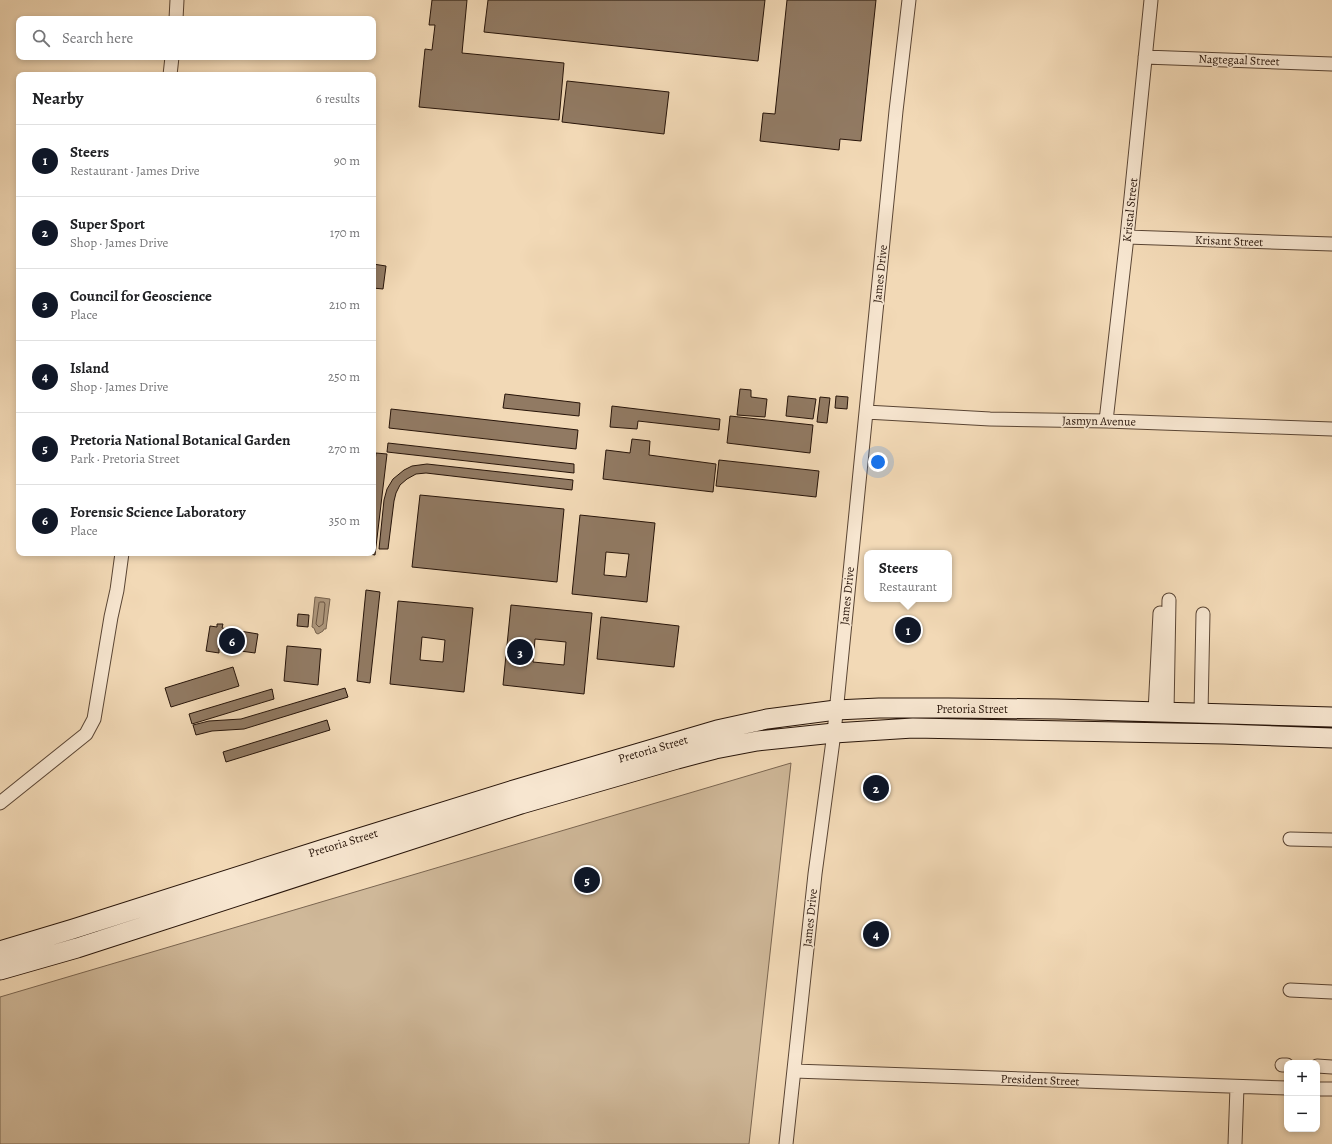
<!DOCTYPE html>
<html lang="en">
<head>
<meta charset="utf-8">
<style>
	:root { --surface:#fff; --page:#f6f6f6; --text:#202124; --muted:#757577; --line:#e0e0e0; --accent:#111827 }
	body { margin:0; font-family:Alegreya,serif; background:var(--page); color:var(--text) }
	.controls { position:absolute; right:12px; bottom:12px; display:grid; overflow:hidden; border-radius:8px; box-shadow:0 2px 6px #0003 }
	.controls button { width:36px; height:36px; display:grid; place-items:center; padding:0; border:0; border-bottom:1px solid var(--line); background:var(--surface); color:var(--text); font:20px sans-serif }
	.you { position:absolute; left:878px; top:462px; width:14px; height:14px; margin:-10px; border:3px solid #fff; border-radius:50%; background:#1a73e8; box-shadow:0 0 0 6px #1a73e833 }
	.badge { display:grid; place-items:center; width:26px; height:26px; border-radius:50%; background:var(--accent); color:#fff; font-size:13px; font-weight:700 }
	.pin { position:absolute; translate:-50% -50%; border:2px solid #fff; box-shadow:0 1px 4px #0006 }
	.popup { position:absolute; left:864px; top:550px; width:88px; height:52px; box-sizing:border-box; display:grid; place-content:center; border-radius:8px; background:var(--surface); filter:drop-shadow(0 1px 3px #0005); font-size:13px; white-space:nowrap; color:var(--muted) }
	.popup b { font-size:15px; color:var(--text) }
	.popup::after { content:''; position:absolute; left:50%; top:100%; margin-left:-8px; border:8px solid transparent; border-top-color:var(--surface) }
	.list { margin:0; padding:0; list-style:none }
	h2 { display:flex; justify-content:space-between; align-items:center; height:52px; margin:0; padding:0 16px; font-size:17px }
	h2 small { font-size:13px; font-weight:400; color:var(--muted) }
	.list li { display:grid; grid-template-columns:26px 1fr auto; gap:12px; align-items:center; box-sizing:border-box; height:72px; padding:0 16px; border-top:1px solid var(--line) }
	.list b { display:block; font-size:15px; white-space:nowrap }
	.list p { margin:0; font-size:13px; white-space:nowrap; color:var(--muted) }
	.list em { font-size:13px; font-style:normal; color:var(--muted) }
	.icon { flex:none; width:22px; height:22px; fill:none; stroke:currentColor; stroke-width:2; stroke-linecap:round; stroke-linejoin:round }
	.map { position:relative; flex:none; width:1332px; height:1144px; overflow:hidden }
	.search { position:absolute; background:var(--surface); box-shadow:0 2px 6px #0003; left:16px; top:16px; width:360px; height:44px; display:flex; align-items:center; gap:10px; box-sizing:border-box; padding:0 14px; border-radius:8px; color:var(--muted); font-size:15px }
	.panel { position:absolute; background:var(--surface); box-shadow:0 2px 6px #0003; left:16px; top:72px; width:360px; height:484px; border-radius:8px }
	.map>svg:first-child { display:block }
	.green { fill:#cfb899; stroke:#7b6651 }
	.water { fill:#ad967b; stroke:#77624d }
	.lines { fill:none; stroke-linecap:round; stroke-linejoin:round }
	.shore { stroke:#6a5542; stroke-width:1 }
	.building { fill:#917a63; stroke:#271409; fill-rule:evenodd }
	.street-casing { stroke:#5a4534; stroke-width:15 }
	.secondary-casing { stroke:#271409; stroke-width:21 }
	.street { stroke:#f7e6d0; stroke-width:13 }
	.secondary { stroke:#f7e6d0; stroke-width:19 }
	.labels { text-anchor:middle; dominant-baseline:central; stroke-width:3.5; stroke-linejoin:round; paint-order:stroke }
	.street-label { font-size:12px; fill:#271409; stroke:#f7e6d0 }
</style>
</head>
<body>
<div class="map">
<svg width="1332" height="1144" viewBox="0 0 1332 1144">
	<rect width="100%" height="100%" fill="#f2d9b6"/>
	<filter id="stains"><feTurbulence type="fractalNoise" baseFrequency=".005" numOctaves="4"/><feColorMatrix values="0 0 0 0 .2 0 0 0 0 .09 0 0 0 0 .02 0 0 0 .5 -.17"/></filter>
	<radialGradient id="worn" r=".72"><stop offset=".6" stop-color="#630" stop-opacity="0"/><stop offset="1" stop-color="#630" stop-opacity=".3"/></radialGradient>
	<path class="green" d="M791,763l-42,381h-749v-147z"/>
	<path class="water" d="M315,597l15,2 -4,30h-2l-1,2 -5,3 -2,-1 -2,-5 -2,-1z"/>
	<g class="lines">
		<path class="shore" d="M320,602h4l1,2 -2,20 -4,3 -3,-3 3,-21z"/>
	</g>
	<path class="building" d="M432,0h35l-5,53 102,10 -5,57 -140,-13 6,-58 7,1 3,-25h-6z
		M488,0h277l-7,61 -274,-29z
		M787,0h89l-15,141 -21,-2 -1,11 -79,-9 3,-28 12,1z
		M567,81l102,11 -5,42 -102,-12z
		M373,264l13,2 -3,23 -10,-1z
		M740,389l11,1v7l16,2 -2,18 -28,-2z
		M505,394l75,9 -1,13 -76,-8z
		M788,396l28,3 -3,20 -27,-3z
		M836,396l12,1 -1,12 -12,-1z
		M820,397l10,1 -3,25 -10,-1z
		M612,406l108,13 -1,11 -81,-9 -1,8 -27,-2z
		M391,409l187,21 -2,19 -187,-21z
		M730,416l83,9 -3,28 -83,-10z
		M632,439l18,2 -1,14 67,9 -3,28 -110,-13 3,-29 24,3z
		M388,443l186,21v9l-187,-21z
		M376,453l11,1 -12,101 -11,-2h9v-74z
		M719,460l100,11 -3,26 -100,-11z
		M427,464l146,16 -1,10 -146,-17 -10,1 -9,5 -7,6 -4,8 -2,8 -6,48h-9l5,-49 3,-11 6,-10 11,-9 8,-4z
		M420,495l144,14 -7,73 -145,-15z
		M580,515l75,8 -8,79 -75,-8zM606,552l23,2 -3,23 -22,-2z
		M366,590l14,2 -10,91 -13,-2z
		M398,601l75,7 -9,84 -74,-8zM422,637l23,3 -2,22 -23,-2z
		M511,605l81,8 -8,81 -81,-9zM535,639l31,3 -2,23 -31,-3z
		M298,614l11,1 -1,12 -11,-1z
		M601,617l78,9 -5,41 -77,-8z
		M217,624h6l-1,4 36,6 -3,19 -36,-5v5l-13,-2 4,-25 7,1z
		M287,646l34,3 -3,36 -34,-4z
		M233,667l6,19 -68,21 -6,-19z
		M345,688l3,9 -104,32 -32,2 -16,4 -3,-10 16,-4 32,-2z
		M272,689l2,10 -82,25 -3,-10z
		M327,720l3,10 -104,32 -3,-10z"/>
	<g class="lines">
		<g class="street-casing">
			<path id="street" d="M176,19l1,-19
				M1145,57l187,7
				M170,75l2,-18
				M1127,237l205,7
				M866,412l124,7 116,2 226,8
				M1106,421l21,-184 24,-237
				M1155,712l5,-99
				M1167,712l2,-112
				M1201,713l2,-99
				M0,803l86,-69 8,-15 17,-102 6,-27 5,-37
				M1290,839l42,1
				M1290,990l42,2
				M1282,1065h5
				M1317,1066l15,1
				M794,1071l493,17
				M1317,1089h15
				M786,1144l29,-270 19,-141 62,-622 13,-111
				M1235,1144l2,-57"/>
		</g>
		<g class="secondary-casing">
			<path id="secondary" d="M0,951l73,-22 251,-80 193,-60 200,-59 50,-11 69,-9 43,-2h69l109,1 275,8
				M0,970l77,-22 444,-144 156,-45 38,-10 42,-8 77,-8 79,-5 311,6 108,4"/>
		</g>
		<use href="#street" class="street"/>
		<use href="#secondary" class="secondary"/>
	</g>
	<g class="labels">
		<g class="street-label">
			<text transform="translate(1239 60) rotate(2)">Nagtegaal Street</text>
			<text transform="translate(1130 210) rotate(-84)">Kristal Street</text>
			<text transform="translate(1229 241) rotate(2)">Krisant Street</text>
			<text transform="translate(880 274) rotate(-84)">James Drive</text>
			<text transform="translate(1099 421) rotate(1)">Jasmyn Avenue</text>
			<text transform="translate(847 596) rotate(-84)">James Drive</text>
			<text x="972" y="709">Pretoria Street</text>
			<text transform="translate(653 749) rotate(-16)">Pretoria Street</text>
			<text transform="translate(343 843) rotate(-17)">Pretoria Street</text>
			<text transform="translate(810 918) rotate(-84)">James Drive</text>
			<text transform="translate(1040 1080) rotate(2)">President Street</text>
		</g>
	</g>
	<rect width="100%" height="100%" filter="url(#stains)"/>
	<rect width="100%" height="100%" fill="url(#worn)"/>
</svg>
<div class="controls">
<button>+</button>
<button>−</button>
</div>
<div class="you"></div>
<div class="pin badge" style="left:908px;top:630px">1</div>
<div class="popup"><b>Steers</b>Restaurant</div>
<div class="pin badge" style="left:876px;top:788px">2</div>
<div class="pin badge" style="left:520px;top:652px">3</div>
<div class="pin badge" style="left:876px;top:934px">4</div>
<div class="pin badge" style="left:587px;top:880px">5</div>
<div class="pin badge" style="left:232px;top:641px">6</div>
<div class="search"><svg class="icon" aria-label="search" viewBox="0 0 24 24"><circle cx="10" cy="10" r="6"/><path d="M15 15l6 6"/></svg>Search here</div>
<section class="panel">
<h2>Nearby<small>6 results</small></h2>
<ul class="list">
<li><span class="badge">1</span><div><b>Steers</b><p>Restaurant · James Drive</p></div><em>90 m</em></li>
<li><span class="badge">2</span><div><b>Super Sport</b><p>Shop · James Drive</p></div><em>170 m</em></li>
<li><span class="badge">3</span><div><b>Council for Geoscience</b><p>Place</p></div><em>210 m</em></li>
<li><span class="badge">4</span><div><b>Island</b><p>Shop · James Drive</p></div><em>250 m</em></li>
<li><span class="badge">5</span><div><b>Pretoria National Botanical Garden</b><p>Park · Pretoria Street</p></div><em>270 m</em></li>
<li><span class="badge">6</span><div><b>Forensic Science Laboratory</b><p>Place</p></div><em>350 m</em></li>
</ul>
</section>
</div>
</body>
</html>
